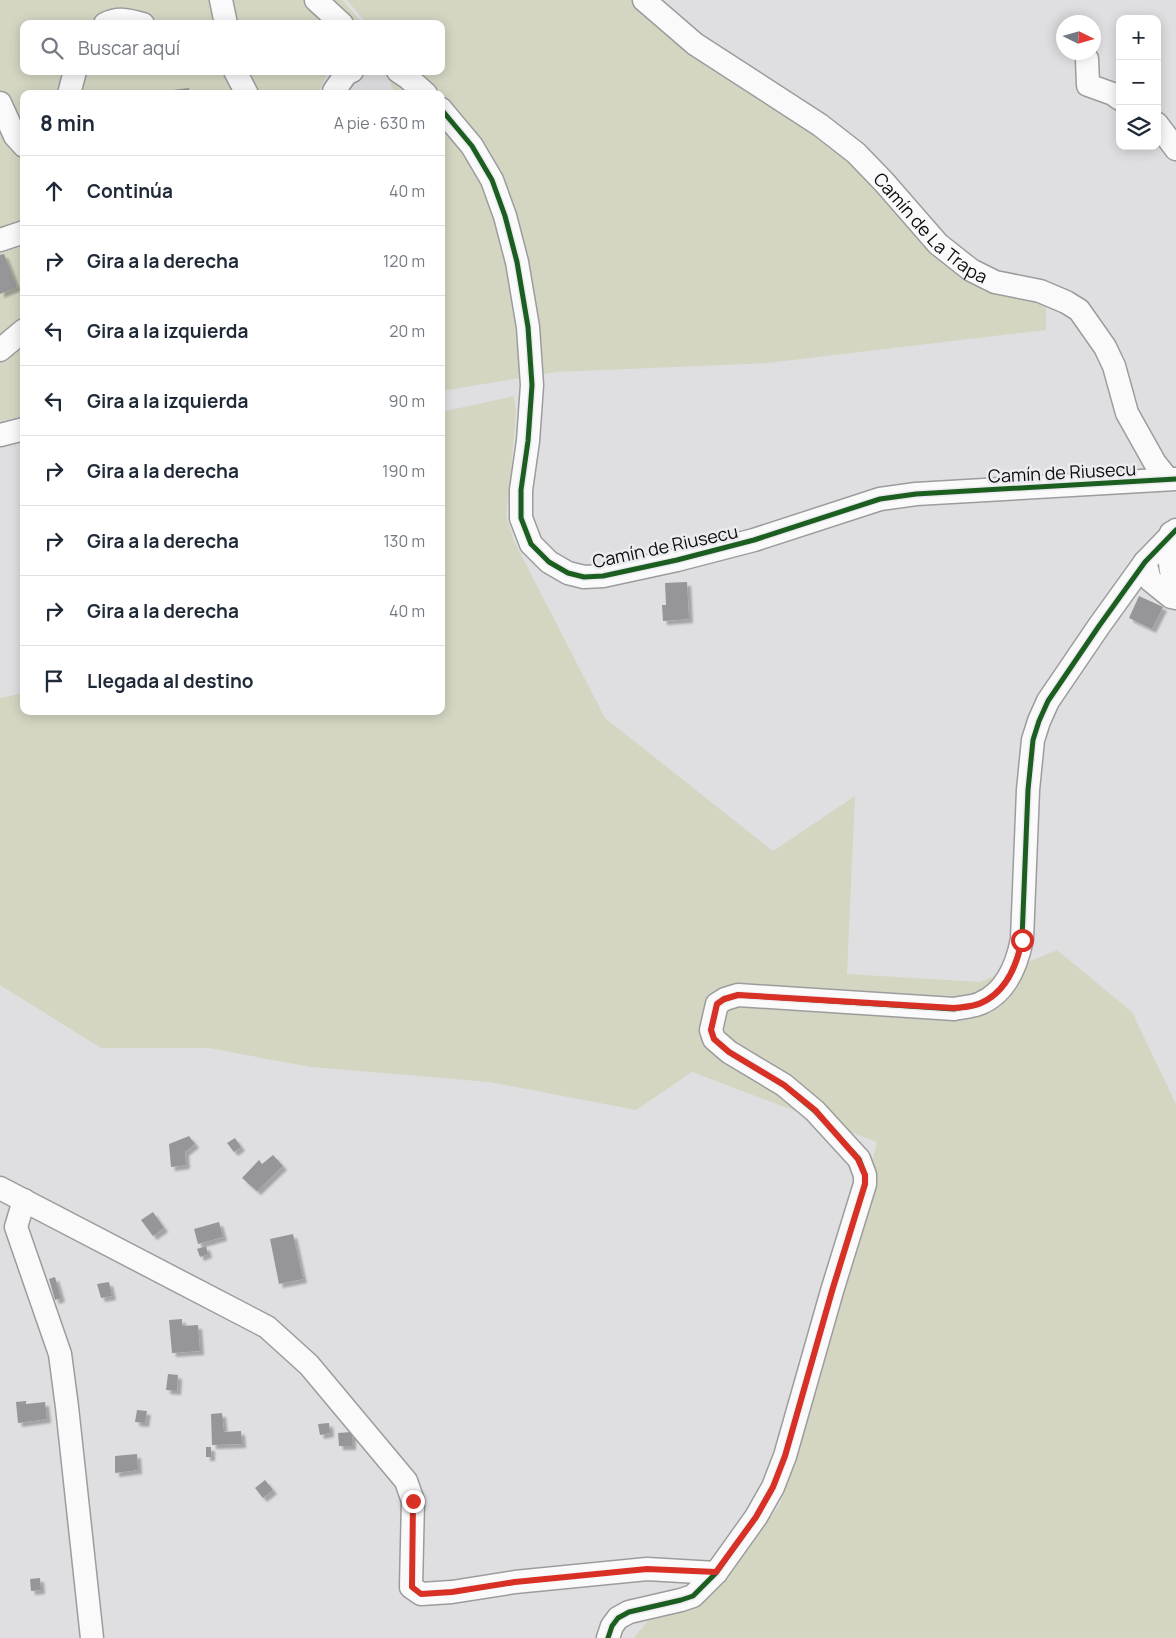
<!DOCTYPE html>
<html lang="es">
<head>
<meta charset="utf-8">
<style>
	:root { --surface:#fff; --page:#f6f6f7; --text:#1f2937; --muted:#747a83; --line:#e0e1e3 }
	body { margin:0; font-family:Manrope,sans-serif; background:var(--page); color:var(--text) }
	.controls { position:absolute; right:15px; top:15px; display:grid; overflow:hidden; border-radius:10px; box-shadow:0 2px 12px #0003 }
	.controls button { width:45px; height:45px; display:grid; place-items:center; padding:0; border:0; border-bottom:1px solid var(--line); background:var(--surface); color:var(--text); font:25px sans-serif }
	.compass { position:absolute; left:1056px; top:15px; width:45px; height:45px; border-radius:50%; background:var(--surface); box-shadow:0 2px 12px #0003; rotate:95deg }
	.stop { position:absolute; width:15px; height:15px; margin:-11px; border:4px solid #d93025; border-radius:50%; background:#fff }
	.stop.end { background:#d93025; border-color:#fff; box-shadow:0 1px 5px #0008 }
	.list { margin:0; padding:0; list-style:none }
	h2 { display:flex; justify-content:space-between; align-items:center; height:65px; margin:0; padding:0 20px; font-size:21px }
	h2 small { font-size:16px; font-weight:400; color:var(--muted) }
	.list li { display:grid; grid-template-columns:32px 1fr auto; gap:15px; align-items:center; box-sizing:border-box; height:70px; padding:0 20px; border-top:1px solid var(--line) }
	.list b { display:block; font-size:19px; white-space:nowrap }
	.list em { font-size:16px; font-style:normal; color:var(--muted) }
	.icon { flex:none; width:28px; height:28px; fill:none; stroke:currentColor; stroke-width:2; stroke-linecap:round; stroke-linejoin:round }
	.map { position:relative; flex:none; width:1176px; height:1638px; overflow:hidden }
	.search { position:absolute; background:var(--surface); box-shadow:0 2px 12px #0003; left:20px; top:20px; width:425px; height:55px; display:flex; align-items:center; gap:12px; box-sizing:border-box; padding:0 18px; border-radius:10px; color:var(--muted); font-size:19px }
	.panel { position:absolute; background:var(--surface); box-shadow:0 2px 12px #0003; left:20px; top:90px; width:425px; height:625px; border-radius:10px }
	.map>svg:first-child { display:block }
	.green { fill:#d4d6c2 }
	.building { fill:#969698; filter:url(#shadow) }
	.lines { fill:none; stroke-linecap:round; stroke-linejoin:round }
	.minor-casing { stroke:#9c9c9e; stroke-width:25 }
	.minor { stroke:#fafafb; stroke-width:22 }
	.cycleway-casing { stroke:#ebebf0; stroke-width:8 }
	.cycleway { stroke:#1b5e20; stroke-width:5 }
	.route { stroke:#d93025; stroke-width:6 }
	.labels { text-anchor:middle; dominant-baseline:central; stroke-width:5; stroke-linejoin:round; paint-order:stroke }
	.street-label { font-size:18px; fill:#0c0c0e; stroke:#ebebf0 }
</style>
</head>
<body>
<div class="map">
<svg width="1176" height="1638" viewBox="0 0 1176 1638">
	<defs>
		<filter id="shadow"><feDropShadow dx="4" dy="4" stdDeviation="1" flood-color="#0004"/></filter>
	</defs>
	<rect width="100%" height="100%" fill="#dfdfe2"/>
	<path class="green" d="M0,0h342l22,24h-340v47h304l-10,23h-294v322l-24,5z
		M347,0h293l203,148 93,100 110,56v26l-279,33 -210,9 -116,19v-297h-46l-9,-23h55v-47h-74z
		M514,396l2,15 -5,61 -5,44 8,25 91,177 168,133 82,-55 -8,178 133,8 77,-32 75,62 44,92v534h-542l25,-31 78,-44 43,-59 40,-125 57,-237 -185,-70 -56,38 -147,-28 -178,-15 -102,-19h-108l-101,-63v-287l24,-5v18h417v-299z"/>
	<path class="building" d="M189,88l1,6h-42v-1z
		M4,254l13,33 -17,7v-39z
		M687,582l2,37 -26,2 -1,-16h4l-1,-22z
		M1139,596l24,11 -11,22 -23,-11z
		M189,1136l6,8 -10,8 1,13 -15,2 -2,-23z
		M235,1138l6,9 -7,5 -7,-9z
		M273,1155l10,11 -26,25 -15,-13 17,-18 3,4z
		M153,1212l11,16 -11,8 -12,-16z
		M219,1222l4,15 -25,7 -4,-15z
		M293,1234l10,45 -24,5 -9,-45z
		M206,1246l2,8 -8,3 -3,-8z
		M55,1277l6,21 -6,2 -6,-21z
		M109,1282l3,14 -11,2 -4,-14z
		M182,1319v7l16,-1 2,26 -28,2 -3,-33z
		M168,1374l10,1 -1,16 -11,-1z
		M26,1401v3l19,-2 2,17 -29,4 -2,-21z
		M137,1410l10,1 -2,12 -10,-1z
		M222,1413l2,19 17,-1 1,13 -30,1 -1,-31z
		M329,1423l1,10 -10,2 -2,-11z
		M352,1432v14h-13l-1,-13z
		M206,1447h5v10h-5z
		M137,1454l1,16 -23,3v-17z
		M265,1480l8,10 -10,8 -8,-10z
		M40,1578l1,12 -10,1 -1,-12z"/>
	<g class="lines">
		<g class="minor-casing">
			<g id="minor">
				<path d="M221,0l5,24"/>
				<path d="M316,0l26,24"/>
				<path id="s1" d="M644,0l51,44 125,81 36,28 28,29 54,62 33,26 24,12 45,9 26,11 13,8 26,37 9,19 13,47 28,50 12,15"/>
				<path d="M105,24c13,-7 24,-4 38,0"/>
				<path d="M1087,59l1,26 25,9 7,5"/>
				<path d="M235,71l12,23"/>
				<path d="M398,71l9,6 19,17"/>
				<path d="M69,94l6,-23"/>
				<path d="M334,94v-3l12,-17 6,-3"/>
				<path d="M0,103l15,33 9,10"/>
				<path d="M441,109l31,37 20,34 13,36 12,46 11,65 4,58 -4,56 -7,49v28l10,26 18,18 19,11 16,4 19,-1 74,-16 77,-20 126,-41 36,-5 260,-15"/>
				<path d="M1157,124l19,25"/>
				<path d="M0,240l24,-8"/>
				<path d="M0,350l24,-20"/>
				<path d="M0,435l24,-6"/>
				<path d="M1171,533c-2,19 -3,36 5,53"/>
				<path d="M1145,562l5,18 21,17 5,1"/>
				<path d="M0,1188l267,139 42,38 97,116 7,20 -2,86 10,7 31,-2 63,-10 132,-13 69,4"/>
				<path d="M24,1200l-8,27 44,127 7,53 25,231"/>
				<path d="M608,1638l4,-12 6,-8 11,-6 52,-12 12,-4 23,-23 40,-56 17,-30 12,-31 47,-165 33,-107v-9l-6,-16 -44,-48 -31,-26 -55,-33 -15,-13 -3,-9 6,-26 8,-5 13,-4 216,14c8,-2 19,-2 27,-6 25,-11 36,-38 41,-64l6,-149 5,-50 6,-19 9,-20 51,-75 46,-64 31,-32"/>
			</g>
		</g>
		<use href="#minor" class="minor"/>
		<g class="cycleway-casing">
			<path id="cycleway" d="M441,109l31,37 20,34 13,36 12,46 11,65 4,58 -4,56 -7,49v28l10,26 18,18 19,11 16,4 19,-1 74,-16 77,-20 126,-41 36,-5 260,-15
				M608,1638l4,-12 6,-8 11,-6 52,-12 12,-4 23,-23 40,-56 17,-30 12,-31 47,-165 33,-107v-9l-6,-16 -44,-48 -31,-26 -55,-33 -15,-13 -3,-9 6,-26 8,-5 13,-4 216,14c8,-2 19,-2 27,-6 25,-11 36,-38 41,-64l6,-149 5,-50 6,-19 9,-20 51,-75 46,-64 31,-32"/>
		</g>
		<use href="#cycleway" class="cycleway"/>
	</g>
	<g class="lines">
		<path class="route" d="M413,1501l-1,86 9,7 31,-2 63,-10 132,-13 69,3 40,-55 17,-30 12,-31 47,-165 33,-107v-9l-7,-16 -43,-49 -31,-25 -55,-33 -15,-13 -3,-9 6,-26 7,-5 14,-4 216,13c8,-1 19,-1 27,-5 25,-11 36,-38 41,-63"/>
	</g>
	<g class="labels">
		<g class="street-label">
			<text stroke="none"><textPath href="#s1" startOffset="368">Camín de La Trapa</textPath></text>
			<text transform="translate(1062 472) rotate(-3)">Camín de Riusecu</text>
			<text transform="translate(665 546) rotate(-12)">Camín de Riusecu</text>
		</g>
	</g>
</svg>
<div class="controls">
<button>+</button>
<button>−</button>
<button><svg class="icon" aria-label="layers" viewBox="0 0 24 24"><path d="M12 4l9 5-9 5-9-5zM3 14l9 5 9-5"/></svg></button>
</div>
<svg class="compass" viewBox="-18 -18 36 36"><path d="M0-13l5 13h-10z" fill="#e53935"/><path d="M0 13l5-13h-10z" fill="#747a83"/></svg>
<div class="stop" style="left:1022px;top:940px"></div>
<div class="stop end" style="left:413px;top:1501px"></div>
<div class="search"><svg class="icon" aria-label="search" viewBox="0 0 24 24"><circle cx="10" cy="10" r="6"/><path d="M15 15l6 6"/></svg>Buscar aquí</div>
<section class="panel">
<h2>8 min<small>A pie · 630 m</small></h2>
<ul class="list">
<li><svg class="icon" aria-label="ahead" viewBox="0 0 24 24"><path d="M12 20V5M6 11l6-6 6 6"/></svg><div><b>Continúa</b></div><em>40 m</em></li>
<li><svg class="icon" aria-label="right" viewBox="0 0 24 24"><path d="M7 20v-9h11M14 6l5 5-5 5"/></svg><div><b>Gira a la derecha</b></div><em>120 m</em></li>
<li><svg class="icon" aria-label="left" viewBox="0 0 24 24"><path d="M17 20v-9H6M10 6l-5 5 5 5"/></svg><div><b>Gira a la izquierda</b></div><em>20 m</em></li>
<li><svg class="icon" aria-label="left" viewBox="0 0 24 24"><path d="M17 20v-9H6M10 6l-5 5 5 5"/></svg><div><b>Gira a la izquierda</b></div><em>90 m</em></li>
<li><svg class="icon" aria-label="right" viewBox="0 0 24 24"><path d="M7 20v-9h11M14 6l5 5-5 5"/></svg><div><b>Gira a la derecha</b></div><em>190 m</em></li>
<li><svg class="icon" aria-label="right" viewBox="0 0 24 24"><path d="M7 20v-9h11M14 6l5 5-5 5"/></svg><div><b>Gira a la derecha</b></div><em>130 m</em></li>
<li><svg class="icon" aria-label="right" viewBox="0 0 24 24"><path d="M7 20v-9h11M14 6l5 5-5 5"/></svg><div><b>Gira a la derecha</b></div><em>40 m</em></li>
<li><svg class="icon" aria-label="arrive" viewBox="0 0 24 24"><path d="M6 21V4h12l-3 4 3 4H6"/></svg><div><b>Llegada al destino</b></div></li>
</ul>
</section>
</div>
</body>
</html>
